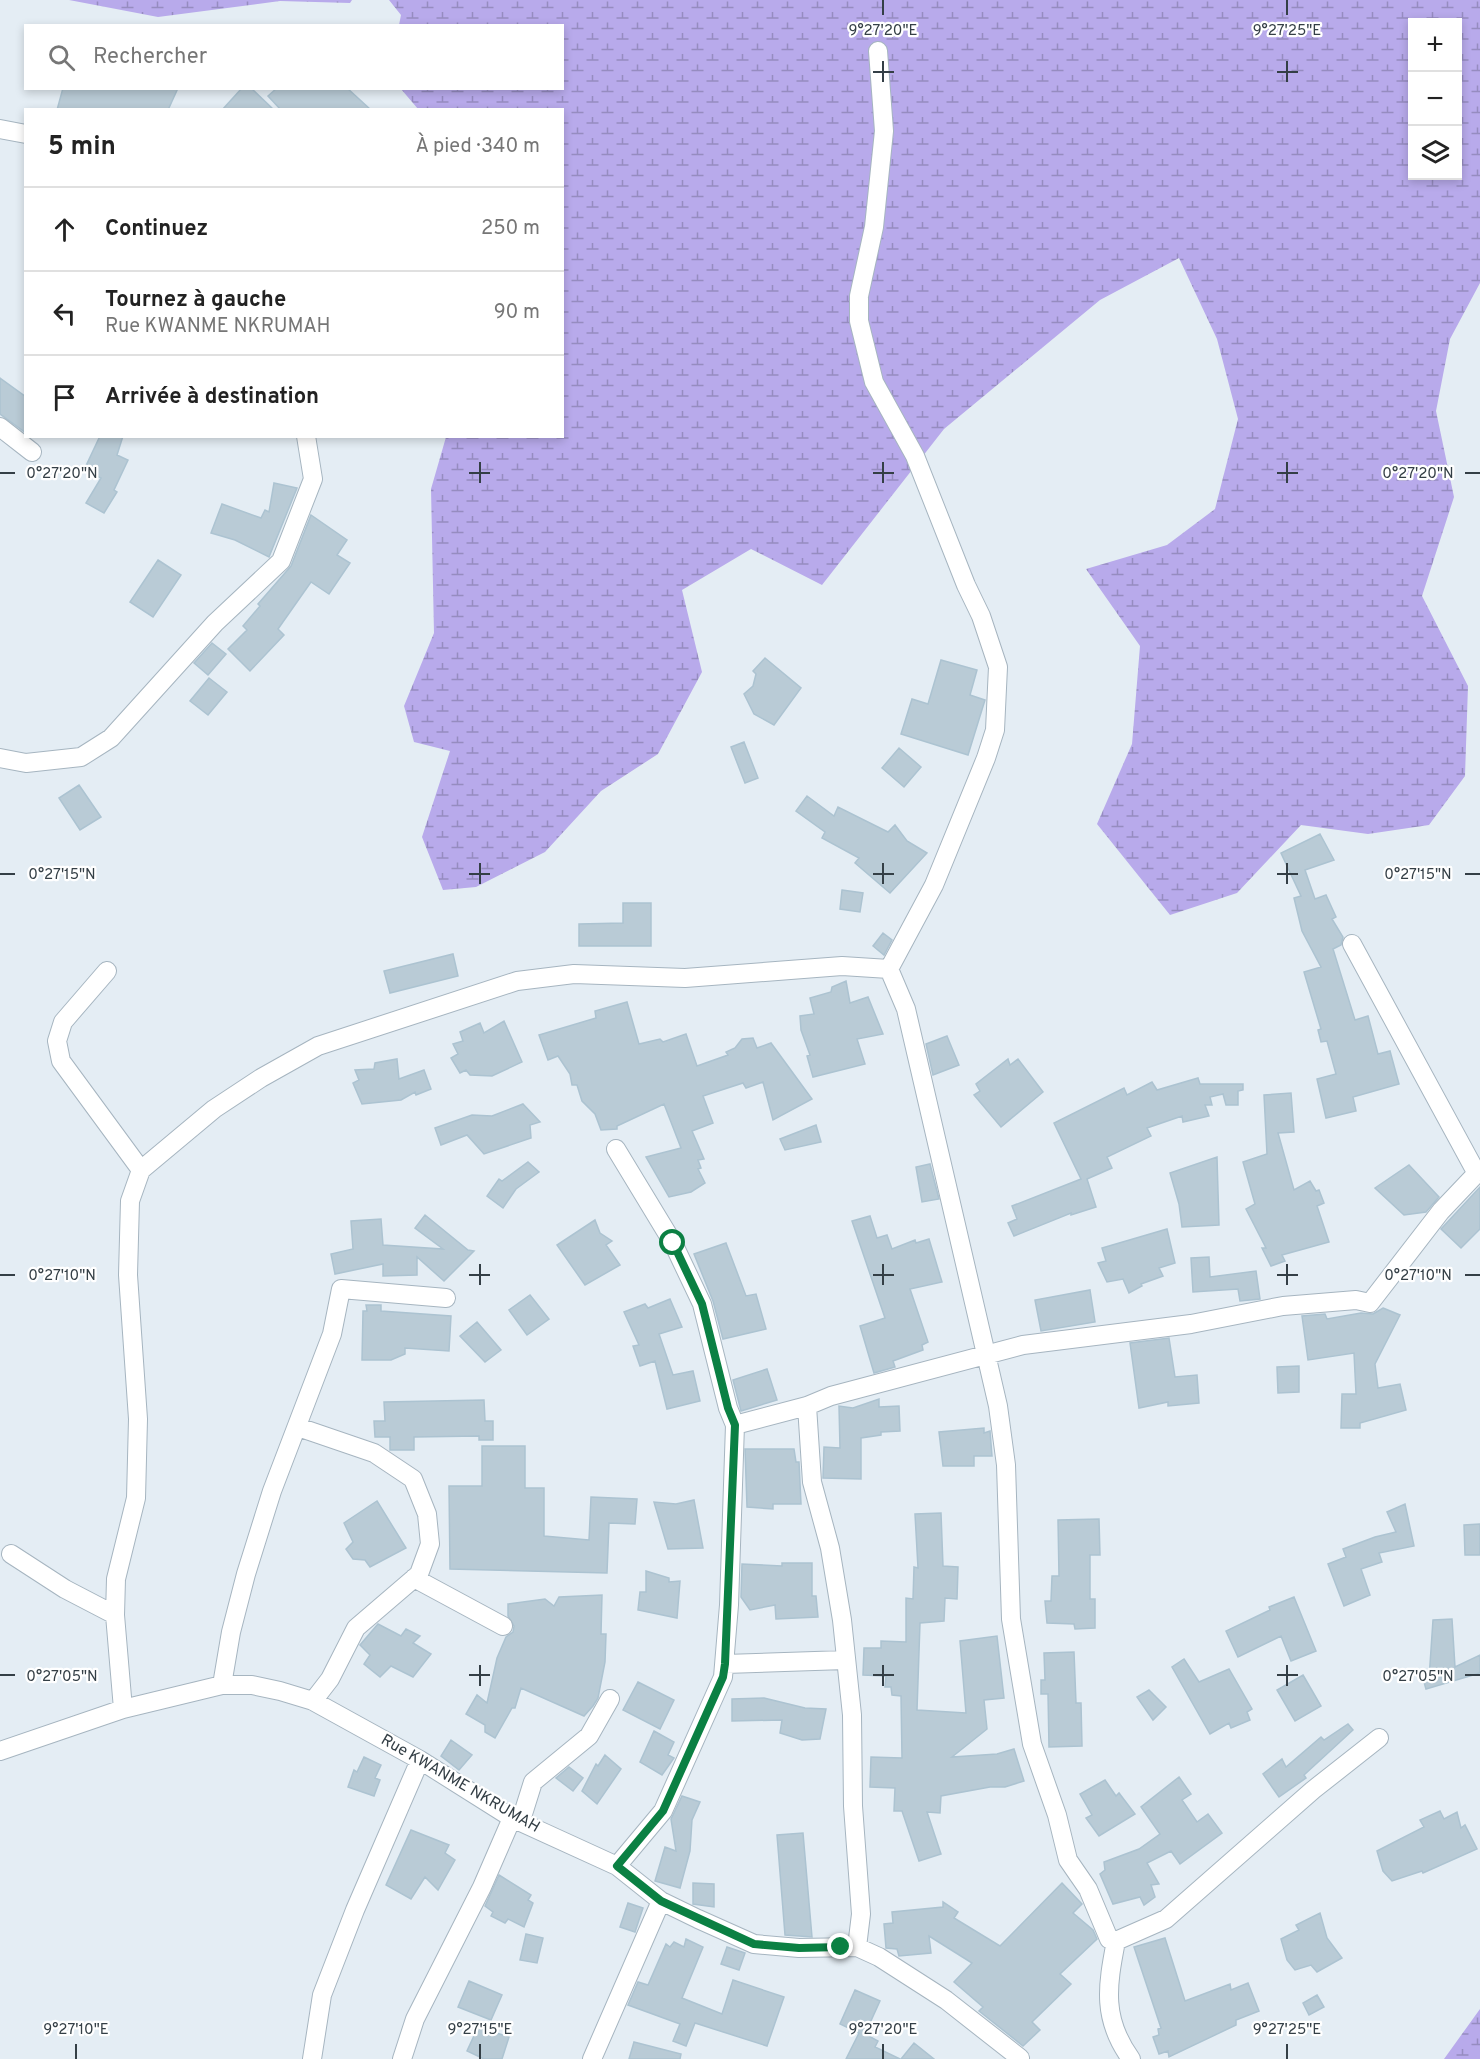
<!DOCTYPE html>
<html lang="fr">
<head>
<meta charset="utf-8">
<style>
	:root { --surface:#fff; --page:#f6f6f6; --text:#222; --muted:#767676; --line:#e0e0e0 }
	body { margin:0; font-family:Overpass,sans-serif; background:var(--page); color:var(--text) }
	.controls { position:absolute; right:18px; top:18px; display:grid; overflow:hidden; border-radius:0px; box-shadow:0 3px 9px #0003 }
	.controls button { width:54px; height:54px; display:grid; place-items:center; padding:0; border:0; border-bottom:2px solid var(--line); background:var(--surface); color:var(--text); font:30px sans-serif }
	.stop { position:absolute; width:18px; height:18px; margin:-14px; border:4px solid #0b8043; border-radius:50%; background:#fff }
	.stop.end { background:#0b8043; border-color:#fff; box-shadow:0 2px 6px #0008 }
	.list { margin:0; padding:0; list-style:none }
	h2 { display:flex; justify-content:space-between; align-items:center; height:78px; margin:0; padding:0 24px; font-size:26px }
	h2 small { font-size:20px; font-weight:400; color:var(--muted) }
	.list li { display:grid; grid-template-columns:39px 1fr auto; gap:18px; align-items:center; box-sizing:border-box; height:84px; padding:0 24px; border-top:2px solid var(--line) }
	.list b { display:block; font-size:22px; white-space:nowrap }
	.list p { margin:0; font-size:20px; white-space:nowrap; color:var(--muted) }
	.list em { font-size:20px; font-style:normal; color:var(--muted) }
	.icon { flex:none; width:33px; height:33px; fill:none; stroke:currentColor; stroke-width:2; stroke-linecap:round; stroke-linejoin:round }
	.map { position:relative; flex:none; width:1480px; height:2059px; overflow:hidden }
	.search { position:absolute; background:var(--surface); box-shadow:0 3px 9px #0003; left:24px; top:24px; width:540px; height:66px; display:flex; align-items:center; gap:15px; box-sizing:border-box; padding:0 21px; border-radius:0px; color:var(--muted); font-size:22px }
	.panel { position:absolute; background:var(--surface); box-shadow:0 3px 9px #0003; left:24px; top:108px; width:540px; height:330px; border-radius:0px }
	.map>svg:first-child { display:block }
	.wetland { fill:url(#wetland-marsh); fill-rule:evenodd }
	.building { fill:#b9cbd6; stroke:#acc3d1; stroke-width:1.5 }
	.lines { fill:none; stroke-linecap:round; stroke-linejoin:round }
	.street-casing { stroke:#a6b5c0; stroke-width:20 }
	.street { stroke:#fff; stroke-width:18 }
	.route { stroke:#0b8043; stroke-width:8 }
	.ticks { fill:none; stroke:#343f46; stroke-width:2 }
	.labels { text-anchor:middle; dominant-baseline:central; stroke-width:4.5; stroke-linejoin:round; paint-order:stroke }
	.street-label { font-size:16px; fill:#343f46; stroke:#fff }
	.ticks-label { font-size:15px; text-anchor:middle; fill:#343f46; stroke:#fff; stroke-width:4.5; stroke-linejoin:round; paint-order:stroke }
</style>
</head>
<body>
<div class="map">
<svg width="1480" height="2059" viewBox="0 0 1480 2059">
	<defs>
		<pattern id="wetland-marsh" width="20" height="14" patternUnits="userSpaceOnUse" patternTransform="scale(1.5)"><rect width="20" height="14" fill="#b8aaeb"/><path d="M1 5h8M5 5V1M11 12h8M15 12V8" fill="none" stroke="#968cc0"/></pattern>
	</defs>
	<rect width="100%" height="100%" fill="#e4edf4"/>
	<path class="wetland" d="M69,0h283l-2,3 -70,-2 -122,16z
		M389,0h1091v283l-30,56 -14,72 18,86 -32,99 46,90 -3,90 -36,49 -61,9 -67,-9 -64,68 -67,22 -73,-91 35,-80 8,-98 -54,-77 81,-24 48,-36 23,-90 -21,-80 -38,-81 -79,42 -156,129 -122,156 -71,-36 -69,41 20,82 -44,82 -57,37 -56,61 -69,35 -33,3 -21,-53 28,-86 -36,-9 -10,-36 30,-73 -3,-144 15,-52 116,-1v-326l-144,-1 -17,-20 161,-1v-62l-163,-1 2,-10zM1412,22h46v154h-46z
		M1480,2009v50h-36z"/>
	<path class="building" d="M63,88h115l-10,22h-111z
		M242,88h9l23,22h-52z
		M277,88h70l24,22h-90l-13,-14z
		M0,378l26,19v36l-26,-19z
		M100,436h23l-6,19 11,5 -14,30 3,2 -13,21 -18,-10 15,-25 -17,-8z
		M274,483l23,5 -28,69 -34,-17 -24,-7 11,-29 39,14 4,-8 4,2z
		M311,515l36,25 -10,15 13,8 -21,31 -18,-12 -33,47 6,6 -34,36 -22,-22 19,-19 -4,-4 17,-20 -2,-2 33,-38z
		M158,560l23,15 -28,42 -23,-15z
		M212,643l14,11 -18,21 -14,-12z
		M765,658l36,30 -27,37 -20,-11 -10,-20 9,-8 3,-12 -3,-3z
		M941,660l36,10 -7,25 15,5 -17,55 -67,-21 11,-35 16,5z
		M209,678l18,14 -19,23 -18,-14z
		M744,742l14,36 -13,5 -14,-36z
		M899,748l22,19 -17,20 -22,-19z
		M79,785l22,32 -21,13 -21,-32z
		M807,796l27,20 4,-9 50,25 7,-7 12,16 20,12 -37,40 -35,-30 4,-5 -37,-20 3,-6 -29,-21z
		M1320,834l14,26 -29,10 10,29 11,-4 10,22 -4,2 11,18 -2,8 -8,4 22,71 13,-4 10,38 12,-3 9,33 -46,13 3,14 -30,7 -9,-39 19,-5 -9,-33 -6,1 -3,-12 3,-1 -17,-57 17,-5 -19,-36 -8,-33 7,-2 -20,-43z
		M842,890l21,3 -3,19 -20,-3z
		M623,903h28v43h-72v-22l44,-1z
		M883,933l9,7 -8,15 -11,-9z
		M453,954l5,22 -68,17 -6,-22z
		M846,981l4,22 18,-6 15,37 -26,5 8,25 -52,13 -6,-21 3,-1 -9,-25 -1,-14 14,-2 -4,-16 21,-6 1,-5z
		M627,1002l12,42 21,-5 3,3 23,-8 11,32 31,-11 -2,-3 9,-4 7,-9 11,-1 4,10 14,-5 41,56 -39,21 -10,-38 -17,6 -3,-5 -40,13 10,27 -21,8 12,28 -6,1 3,8 -3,1 7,14 -14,9 -22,5 -23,-40 35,-9 -17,-44 -47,22v3l-16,1 -6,-16 -13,-13 -5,-16h-5l-2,-11 -12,-18 -10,4 -9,-25 57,-17 -1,-7z
		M504,1021l18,41 -30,14 -22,-1 -4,-5 -6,3 -9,-15 7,-4 -5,-10 10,-3 -3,-9 20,-9 4,10z
		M947,1036l12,29 -26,10 -7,-31z
		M397,1059l2,20 25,-9 7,19 -15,6 -1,-3 -14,8 -39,4 -9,-21 6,-3 -4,-10 19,-1 1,-6z
		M1008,1059l2,6 8,-6 25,33 -42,35 -27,-32 6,-4 -4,-7z
		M1198,1078l2,6h43v6l-5,1v14h-12l-3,-11 -13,3 2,8h-7l4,11 -26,6 -1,-6 -35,12 4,8 -44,21 5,11 -25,11 9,28 -25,8v-2l-57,23 -6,-13 9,-4 -5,-13 69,-27 -27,-56 70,-35 3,7 25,-13 5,8z
		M1291,1093l3,39 -16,1 16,57 16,-9 6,10 3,-1 5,13 -7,3 12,36 -47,13 3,6 -14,5 -9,-18h4l-20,-39 9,-5 -12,-42 24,-8 -3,-59z
		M523,1104l17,18 -10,3 1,13 -47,16 -17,-19 -26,10 -6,-17 37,-13 20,1z
		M816,1125l5,17 -36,8 -5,-11z
		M1217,1157l2,68 -37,2 -3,-23 -9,-31z
		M528,1162l11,10 -23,17 -13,19 -16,-12 12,-17 3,2z
		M930,1164l9,35 -17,3 -6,-35z
		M1409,1165l30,32 -13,15 -22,3 -29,-27z
		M1480,1187v42l-19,19 -20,-19z
		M425,1215l43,35 6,1 -30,30 -27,-24v18l-34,1v-12l-48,10 -4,-20 22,-5 -2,-28 30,-2 2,26 60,4 -28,-21z
		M870,1216l7,22 10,-3 5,14 23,-9 1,3 13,-4 13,43 -32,7 18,53 -6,3 1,5 -30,11 2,6 -21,6 -14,-47 25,-8 -33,-97z
		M595,1220l5,13 12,8 -6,4 14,20 -35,20 -28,-40z
		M1167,1229l8,34 -16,5 4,8 -22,8 1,2 -13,7 -6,-14 -16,3 -9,-19 8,-2 -4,-13z
		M726,1243l20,53 10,-2 10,35 -43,10 -10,-38 -19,-47z
		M1209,1257l1,20 46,-6 4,28 -20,2 -2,-12 -45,3 -2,-34z
		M1090,1290l5,32 -54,9 -6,-31z
		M530,1295l19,24 -22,16 -18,-25z
		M670,1299l12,28 -23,7 14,41 20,-4 7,30 -33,8 -12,-48 -15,5 -7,-20 6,-1 -15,-33 21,-8 3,4z
		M366,1305h15v6l70,5 -2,35 -44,-3v6l-14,6h-29l1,-49h4z
		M1383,1308l17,7 -25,49 3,24 22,-4 6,26 -46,13v5h-19l1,-34h14l-2,-41 -46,7 -6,-44 23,-2 2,5 34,-6 12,1z
		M477,1322l24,28 -16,12 -25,-26z
		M1169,1338l6,39 22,-2 2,28 -31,3v-4l-29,6 -9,-65z
		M1299,1366v26l-21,1 -1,-26z
		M767,1369l10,31 -36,11 -8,-31z
		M879,1399v8l20,-1 1,25 -19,1v3l-20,3v41l-38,-1 1,-31 16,1 -1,-42 14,2z
		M484,1400l1,21h8v19h-14v-4l-65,1v13h-24v-13h-15l-1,-16h11l-1,-19z
		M984,1428v5l6,-2 2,25h-18v10h-31l-4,-34z
		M482,1446h43v42h19v48l45,4 2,-43 46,2 -2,25 -26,-1 -2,50 -157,-4 -1,-83h33z
		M745,1449h49l2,13h3l2,42h-28v5l-26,-2z
		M694,1500l9,48 -35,1 -14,-47 22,2z
		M377,1501l29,47 -36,19 -5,-7 -12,-1 -7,-10 7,-7 -9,-19z
		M1405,1504l9,42 -35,7 3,9 -21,7 9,26 -26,11 -16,-42 18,-7 -3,-8 32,-12 21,-5 -9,-20z
		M941,1513l2,53 15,1 -1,32 -12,-1 -1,23 -24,2 -3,87 49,3 -6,-72 37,-5 7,62 -20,2 3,29 -35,28 45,-3 17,-5 10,32 -19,6h-15l-49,9 -1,17 -13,-1 14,42 -22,7 -17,-50h-8l1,-23 -25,-1 1,-30 31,1 -1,-62 -9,-1 -1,-8h-6l1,-11 -23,-1 1,-27h17v-7l25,1v-44l7,1 1,-32 4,1 -3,-54z
		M1099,1519l1,36h-10v44h5v29l-20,1 -1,-5 -27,-1 -2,-22h6l1,-25h7l-1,-56z
		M1480,1524v31h-15l-1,-30z
		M782,1563h30v33h4l2,21 -42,2 -1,-14 -25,5 -9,-13 1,-33 40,2z
		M646,1571l23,7v4l11,-1 -3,37 -39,-8 2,-18h6z
		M602,1595l-1,39h5l-1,28 -7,36 -5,8 -9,10 -63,-28 -6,20h-3l-17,30 -10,-6v-7l-19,-11 11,-19 10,8 10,-45 9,-21 7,-5 1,-6 -6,-10v-12l37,-5 9,7 5,-9z
		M1294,1597l22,54 -25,10 -10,-25 -43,21 -12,-26 44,-21 -1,-3z
		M1452,1619l3,48 25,-12v18l-54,16 -2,-7 5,-3 4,-59z
		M378,1624l23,12 5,-7 14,7 -7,7 18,11 -18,23 -22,-11 -11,11 -16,-13 6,-9 -10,-10z
		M1074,1652l2,51h5l1,43 -33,1 -1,-53h-7v-14h4l-1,-27z
		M1184,1659l15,23 30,-13 23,40 -5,3 3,8 -19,8 -2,-5 -19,11 -38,-67z
		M1303,1675l18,31 -26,15 -18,-31z
		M638,1682l36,18 -14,29 -37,-19z
		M1149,1690l17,17 -13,13 -16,-23z
		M764,1698l41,10 21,1 -6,30 -18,1 -22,-7 2,-13 -50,1v-22z
		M1348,1724l5,6 -49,45 2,3 -27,19 -16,-23 19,-15 4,8 35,-30 3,3z
		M654,1731l20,11 -6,13 6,3 -12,17 -22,-13z
		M451,1740l21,15 -13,15 -18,-14z
		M605,1755l16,14 -24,35 -15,-13 14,-27 2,2z
		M364,1757l17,8 -6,13 5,2 -6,16 -26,-9 6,-17 3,2z
		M569,1767l14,11 -10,13 -17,-13z
		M1179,1777l12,17 -9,6 15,22 11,-8 14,19 -42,31 -9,-13 -24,12 12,21 -8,1 4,12 -11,8 -4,-8 -27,7 -13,-30 5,-4 -1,-8 35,-13 21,-15 -19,-27z
		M1105,1780l11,16 3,-3 16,21 -36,22 -13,-18 6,-3 -12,-21z
		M682,1796l18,6 -8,18 -2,31 -10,37 -25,-7 10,-34 11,4 -5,-32z
		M1440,1811l4,8 13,-7 4,16 4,-3 12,24 -54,24 -1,-2 -30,10 -9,-10 -6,-20 47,-24 -4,-7z
		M411,1830l38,15 -4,8 10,7 -17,30 -13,-13 -14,22 -25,-14z
		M803,1833l9,104 -27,-2 -8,-100z
		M499,1875l32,20 -3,5 5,3 -9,24 -16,-8 -3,4 -14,-7 2,-4 -8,-6z
		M693,1883l21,1v23l-21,-3z
		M1062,1883l20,21 -9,9 20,17 4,9 -37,35 11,10 -39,38 8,8 -17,16 -44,-35 4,-4 -29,-25 18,-19 -43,-27 2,17 -32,3 -2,-7 -11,-1 -2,-24 9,-1 -1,-11 51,-5v-5l15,10 -4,6 46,28z
		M628,1903l15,5 -8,24 -15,-5z
		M1320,1913l7,25 15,20 -25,14 -6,-7 -16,5 -8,-10 -6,-21 18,-9 -3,-5z
		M526,1934l17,4 -6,25 -17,-3z
		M1165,1938l20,63 45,-17 1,6 17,-7 11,28 -23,9v5l-67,32 -1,-6 -9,3 -6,-17 6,-2 -1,-6 3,-1 -27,-81z
		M686,1939l17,8 -21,51 40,16 11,-34 51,17 -17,49 -72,-23 -9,23 -13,-5 7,-17 -52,-19 10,-23 10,3 18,-41 4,3 4,-5 10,5z
		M727,1947l18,6 -6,17 -18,-6z
		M469,1981l33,14 -11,25 -33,-13z
		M855,1990l25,11 -15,33 13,7 -3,6 25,12h-54l13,-26 -19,-9z
		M1317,1995l7,12 -15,8 -6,-12z
		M478,2027l31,10 -7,22h-18l-17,-8z
		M634,2042l47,12 -1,5h-51z
		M914,2043l20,16h-33z"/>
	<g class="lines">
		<g class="street-casing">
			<path id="street" d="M878,51l6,80 -10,96 -15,69v25l15,61 41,74 51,129 15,31 17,51 -3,63 -9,28 -52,127 -45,84
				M0,129l26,5
				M0,427l32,25
				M0,758l26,5 55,-6 30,-19 104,-115 66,-62 32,-82 -7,-43
				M1352,944l124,228
				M107,971l-44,51 -6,19 4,20 80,109
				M616,1149l57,94 29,61 26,104 7,17 -6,180 -6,72 -60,134 -46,55
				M807,1406l5,76 18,66 12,72 10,95 1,91 8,108 -4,33
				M735,1425l72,-19 24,-10 192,-51 168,-21 92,-18 73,-6 14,3 71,-92 39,-41
				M298,1427l76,26 39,26 14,35 3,30 -11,30 -63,54 -26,51 -17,22
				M11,1554l54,35 50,26
				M414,1578l89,48
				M725,1664l120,-4
				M222,1685l9,-53 15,-58 26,-83 60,-157 9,-45 105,9
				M123,1709l-8,-94 1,-36 20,-81 2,-79 -10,-144 2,-74 11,-31 73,-61 47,-31 57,-32 199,-65 57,-7 111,4 157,-12 47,3 17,40 92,397 8,59 5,154 21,125 25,71 11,45 20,29 21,50 7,2 50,-22 147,-129 66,-52
				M0,1751l123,-42 99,-24h30l28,6 33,10 107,59 92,58 105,48 44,35 37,18 56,25 45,4 58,-1 22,10 67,43 74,58
				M1116,1941c-9,46 -14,78 15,118
				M312,2059l10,-64 33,-85 65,-150
				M402,2059l13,-40 67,-132 30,-69 10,-1 11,-35 56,-46 21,-37
				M592,2059l69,-158"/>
		</g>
		<use href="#street" class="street"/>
	</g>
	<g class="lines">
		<path class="route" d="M673,1243l29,61 26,104 7,17 -10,239 -2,13 -60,134 -46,55 44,35 93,43 45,4 42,-1"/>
	</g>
	<path class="ticks" d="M883,0v15M1287,0v15M883,61v21M1287,61v21M873,72h21M1277,72h21M480,462v21M883,462v21M1287,462v21M0,473h15M469,473h21M873,473h21M1277,473h21M1465,473h15M480,863v21M883,863v21M1287,863v21M0,874h15M469,874h21M873,874h21M1277,874h21M1465,874h15M480,1264v21M883,1264v21M1287,1264v21M0,1275h15M469,1275h21M873,1275h21M1277,1275h21M1465,1275h15M480,1665v21M883,1665v21M1287,1665v21M0,1675h15M469,1675h21M873,1675h21M1277,1675h21M1465,1675h15M76,2044v15M480,2044v15M883,2044v15M1287,2044v15"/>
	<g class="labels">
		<g class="street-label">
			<text transform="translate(460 1784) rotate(30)">Rue KWANME NKRUMAH</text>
		</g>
	</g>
	<g class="ticks-label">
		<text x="883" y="35">9°27'20"E</text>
		<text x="1287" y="35">9°27'25"E</text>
		<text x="62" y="478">0°27'20"N</text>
		<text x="1418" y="478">0°27'20"N</text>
		<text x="62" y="879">0°27'15"N</text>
		<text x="1418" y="879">0°27'15"N</text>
		<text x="62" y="1280">0°27'10"N</text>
		<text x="1418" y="1280">0°27'10"N</text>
		<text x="62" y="1681">0°27'05"N</text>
		<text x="1418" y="1681">0°27'05"N</text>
		<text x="76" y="2034">9°27'10"E</text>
		<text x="480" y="2034">9°27'15"E</text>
		<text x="883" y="2034">9°27'20"E</text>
		<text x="1287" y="2034">9°27'25"E</text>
	</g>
</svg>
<div class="controls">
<button>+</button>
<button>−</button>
<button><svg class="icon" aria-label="layers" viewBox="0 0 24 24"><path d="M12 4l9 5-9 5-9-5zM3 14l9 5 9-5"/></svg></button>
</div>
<div class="stop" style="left:673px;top:1243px"></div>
<div class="stop end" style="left:841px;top:1947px"></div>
<div class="search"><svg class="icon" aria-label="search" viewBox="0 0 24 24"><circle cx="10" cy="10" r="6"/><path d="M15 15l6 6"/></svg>Rechercher</div>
<section class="panel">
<h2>5 min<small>À pied · 340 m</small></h2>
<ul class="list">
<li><svg class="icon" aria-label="ahead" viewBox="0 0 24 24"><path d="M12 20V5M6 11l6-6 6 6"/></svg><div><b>Continuez</b></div><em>250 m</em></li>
<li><svg class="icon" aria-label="left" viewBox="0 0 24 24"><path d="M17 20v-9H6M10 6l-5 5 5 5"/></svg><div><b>Tournez à gauche</b><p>Rue KWANME NKRUMAH</p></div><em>90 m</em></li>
<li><svg class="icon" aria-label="arrive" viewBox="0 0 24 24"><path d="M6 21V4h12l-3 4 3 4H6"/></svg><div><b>Arrivée à destination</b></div></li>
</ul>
</section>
</div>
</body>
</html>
